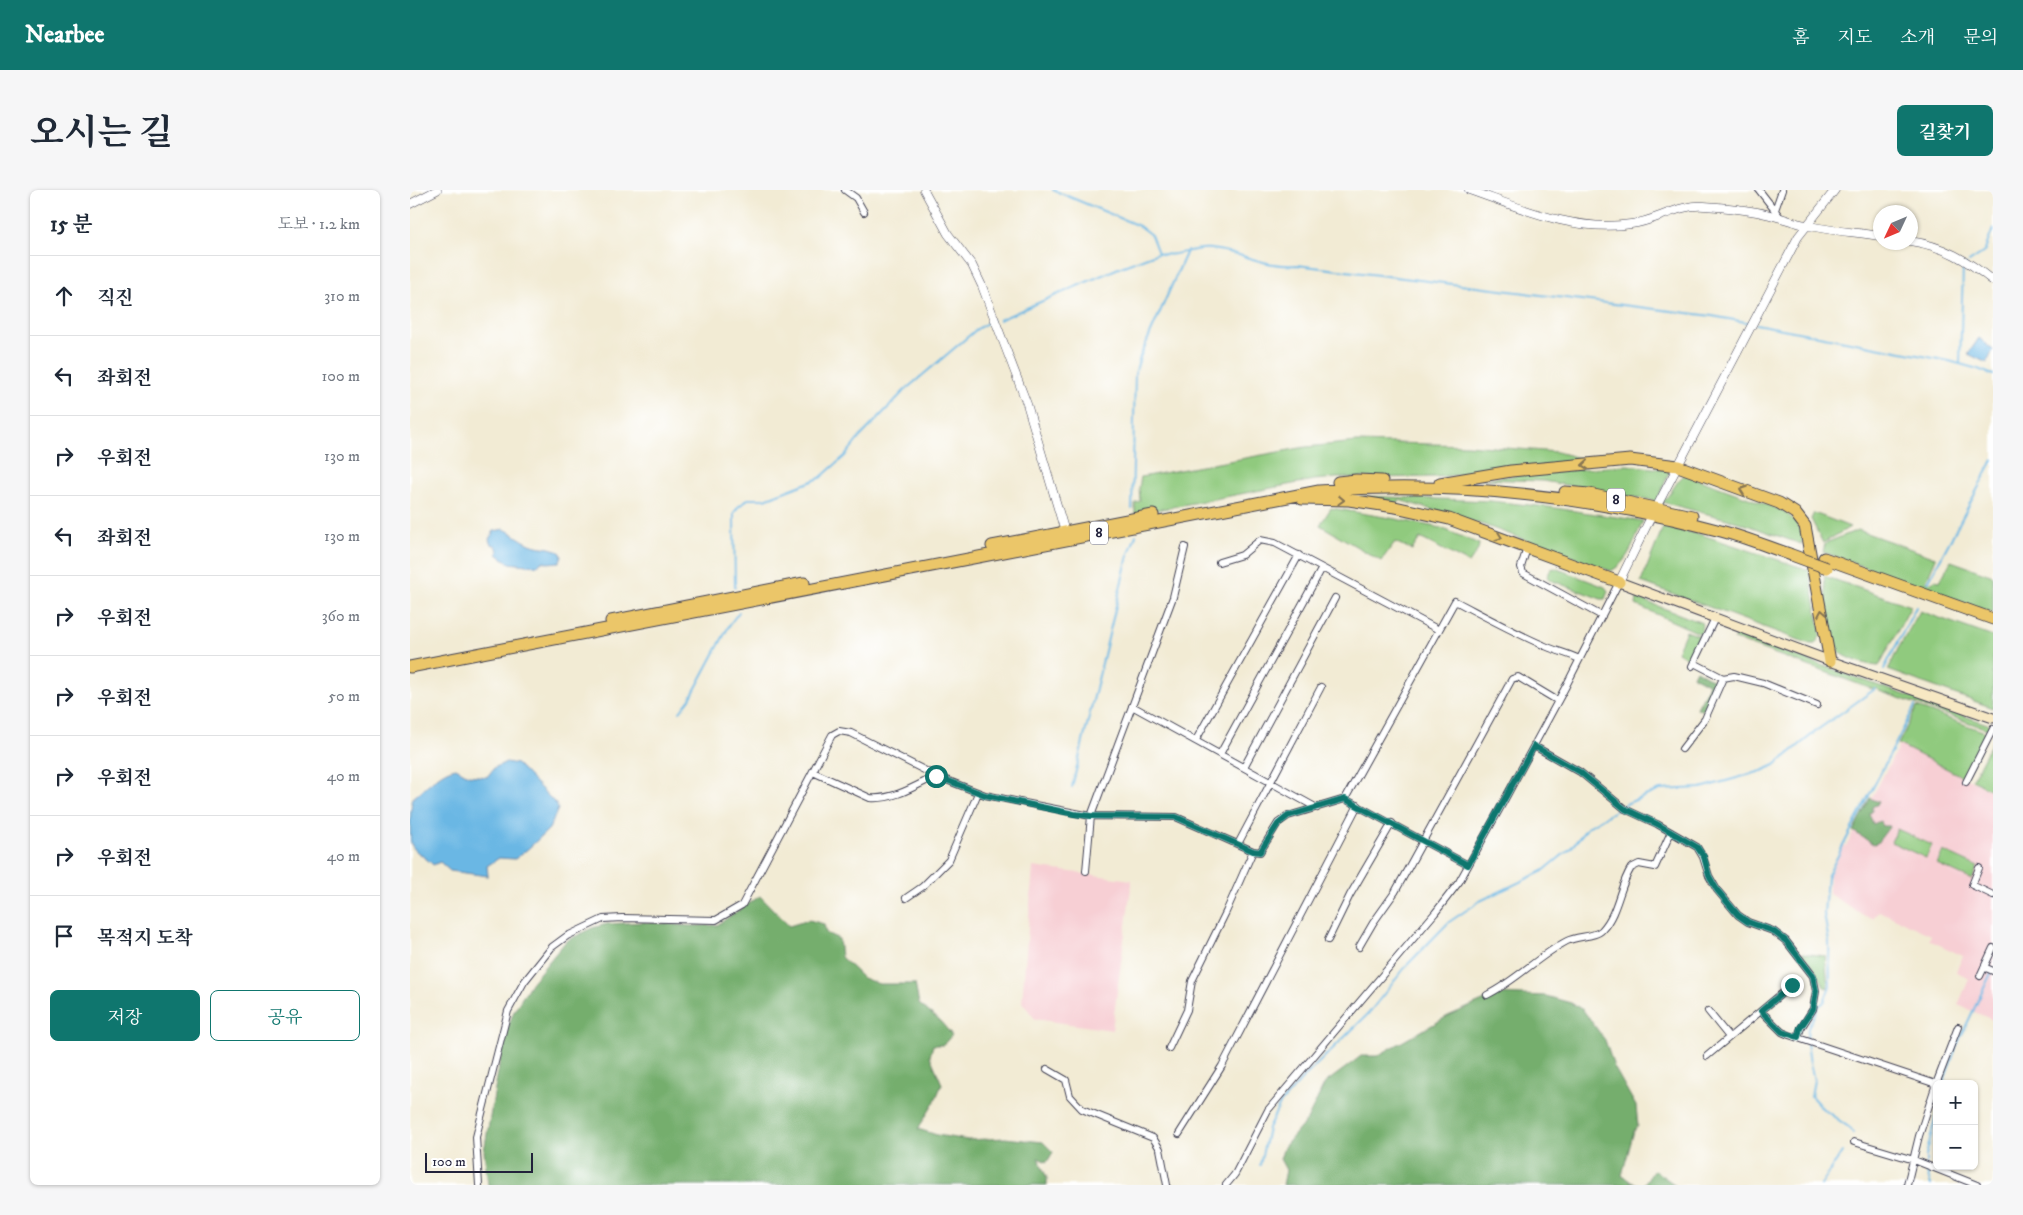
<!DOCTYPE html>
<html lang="ko">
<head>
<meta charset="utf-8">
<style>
	:root { --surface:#fff; --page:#f6f6f7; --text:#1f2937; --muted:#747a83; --line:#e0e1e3; --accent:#0f766e }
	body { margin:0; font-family:"IM FELL DW Pica","Noto Serif KR",serif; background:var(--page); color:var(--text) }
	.controls { position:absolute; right:15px; bottom:15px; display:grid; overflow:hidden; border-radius:8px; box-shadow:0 1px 4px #0004 }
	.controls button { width:45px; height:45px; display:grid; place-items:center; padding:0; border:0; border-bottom:1px solid var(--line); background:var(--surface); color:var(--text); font:25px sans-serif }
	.compass { position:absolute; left:1463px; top:15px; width:45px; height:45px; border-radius:50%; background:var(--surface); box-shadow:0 1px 4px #0004; rotate:226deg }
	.scale { position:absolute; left:15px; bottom:12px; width:108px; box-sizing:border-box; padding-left:5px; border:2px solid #22223b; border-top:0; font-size:14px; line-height:18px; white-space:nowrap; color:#22223b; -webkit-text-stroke:4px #fff; paint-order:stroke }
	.stop { position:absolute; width:15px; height:15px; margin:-11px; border:4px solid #0f766e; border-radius:50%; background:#fff }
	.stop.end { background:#0f766e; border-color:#fff; box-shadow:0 1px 5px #0008 }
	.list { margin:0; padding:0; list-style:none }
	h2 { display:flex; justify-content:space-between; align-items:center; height:65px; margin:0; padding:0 20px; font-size:21px }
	h2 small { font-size:16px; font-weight:400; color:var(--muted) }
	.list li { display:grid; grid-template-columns:32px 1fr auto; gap:15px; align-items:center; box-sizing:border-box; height:80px; padding:0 20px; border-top:1px solid var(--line) }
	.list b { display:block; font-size:19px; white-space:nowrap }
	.list em { font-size:16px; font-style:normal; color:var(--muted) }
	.actions { display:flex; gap:10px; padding:15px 20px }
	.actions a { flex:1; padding:11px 0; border:1px solid var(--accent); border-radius:8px; text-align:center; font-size:18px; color:var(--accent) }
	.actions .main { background:var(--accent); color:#fff }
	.icon { flex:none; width:28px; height:28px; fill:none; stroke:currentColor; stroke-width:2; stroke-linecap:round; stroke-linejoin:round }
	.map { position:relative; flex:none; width:1583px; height:995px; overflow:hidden; border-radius:8px }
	header { display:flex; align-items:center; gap:30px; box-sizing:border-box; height:70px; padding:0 25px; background:var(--accent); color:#fff }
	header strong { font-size:24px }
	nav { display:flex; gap:28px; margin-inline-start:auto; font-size:18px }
	.intro { display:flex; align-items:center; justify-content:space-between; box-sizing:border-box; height:120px; padding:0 30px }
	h1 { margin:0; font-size:35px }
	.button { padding:12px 22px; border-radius:8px; background:var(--accent); color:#fff; font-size:18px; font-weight:700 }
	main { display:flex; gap:30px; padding:0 30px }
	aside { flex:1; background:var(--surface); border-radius:8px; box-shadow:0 1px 4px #0004 }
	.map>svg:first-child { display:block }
	.built { fill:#f7cfd4 }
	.green { fill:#90ca7e; stroke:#59765c }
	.forest { fill:#74ae6d; stroke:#4b6854 }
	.water { fill:#6bb7e4; stroke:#466c90 }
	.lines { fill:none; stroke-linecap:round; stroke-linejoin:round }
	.stream { stroke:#6bb7e4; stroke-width:2 }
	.minor-casing { stroke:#414052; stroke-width:8 }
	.tertiary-casing { stroke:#414052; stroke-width:9 }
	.secondary-casing { stroke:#414052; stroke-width:11 }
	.motorway-casing { stroke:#414052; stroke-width:13 }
	.minor { stroke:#fff; stroke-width:6 }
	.tertiary { stroke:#fff; stroke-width:8 }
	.secondary { stroke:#f7e8c3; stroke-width:9 }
	.motorway { stroke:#ebc669; stroke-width:11 }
	.motorway-bridge-casing { stroke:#414052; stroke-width:13; stroke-linecap:butt }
	.motorway-bridge { stroke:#ebc669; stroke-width:11 }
	.oneway { stroke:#867452 }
	.route { stroke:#0f766e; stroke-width:6 }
	.labels { text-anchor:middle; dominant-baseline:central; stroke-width:4; stroke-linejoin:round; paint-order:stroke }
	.shield { fill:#fff; stroke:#646476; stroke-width:1 }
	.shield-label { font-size:14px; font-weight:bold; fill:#22223b }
</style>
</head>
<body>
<header>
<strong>Nearbee</strong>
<nav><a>홈</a><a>지도</a><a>소개</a><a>문의</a></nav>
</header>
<div class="intro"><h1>오시는 길</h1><a class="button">길찾기</a></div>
<main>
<aside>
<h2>15 분<small>도보 · 1.2 km</small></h2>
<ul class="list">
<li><svg class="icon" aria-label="ahead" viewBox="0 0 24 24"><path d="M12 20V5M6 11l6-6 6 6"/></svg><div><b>직진</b></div><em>310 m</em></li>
<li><svg class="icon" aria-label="left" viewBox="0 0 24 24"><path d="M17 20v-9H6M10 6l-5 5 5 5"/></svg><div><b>좌회전</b></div><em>100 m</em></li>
<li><svg class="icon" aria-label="right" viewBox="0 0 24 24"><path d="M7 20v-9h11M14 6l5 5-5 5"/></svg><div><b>우회전</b></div><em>130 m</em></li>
<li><svg class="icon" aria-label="left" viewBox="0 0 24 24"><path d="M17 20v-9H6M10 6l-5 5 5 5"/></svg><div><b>좌회전</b></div><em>130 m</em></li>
<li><svg class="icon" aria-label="right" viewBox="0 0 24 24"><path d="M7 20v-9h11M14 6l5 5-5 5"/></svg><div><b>우회전</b></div><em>360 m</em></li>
<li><svg class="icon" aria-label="right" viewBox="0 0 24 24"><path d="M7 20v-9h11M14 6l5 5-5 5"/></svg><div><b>우회전</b></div><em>50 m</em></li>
<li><svg class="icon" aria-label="right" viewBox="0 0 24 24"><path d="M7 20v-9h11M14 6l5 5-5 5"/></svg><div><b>우회전</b></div><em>40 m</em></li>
<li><svg class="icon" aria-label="right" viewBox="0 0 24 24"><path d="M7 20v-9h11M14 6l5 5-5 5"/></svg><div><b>우회전</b></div><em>40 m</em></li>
<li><svg class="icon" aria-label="arrive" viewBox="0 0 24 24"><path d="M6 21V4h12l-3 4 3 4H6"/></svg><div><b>목적지 도착</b></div></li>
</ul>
<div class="actions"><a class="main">저장</a><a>공유</a></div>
</aside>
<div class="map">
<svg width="1583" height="995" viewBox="0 0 1583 995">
	<rect width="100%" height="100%" fill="#fff"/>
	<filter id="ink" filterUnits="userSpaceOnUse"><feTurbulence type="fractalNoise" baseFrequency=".02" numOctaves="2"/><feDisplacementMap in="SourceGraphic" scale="10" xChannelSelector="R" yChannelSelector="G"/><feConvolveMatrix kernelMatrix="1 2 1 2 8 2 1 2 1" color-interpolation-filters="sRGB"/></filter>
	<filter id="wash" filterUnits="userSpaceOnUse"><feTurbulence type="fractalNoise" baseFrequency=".0096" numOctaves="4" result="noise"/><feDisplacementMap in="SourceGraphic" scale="20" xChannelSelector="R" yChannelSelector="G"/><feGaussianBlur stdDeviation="1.12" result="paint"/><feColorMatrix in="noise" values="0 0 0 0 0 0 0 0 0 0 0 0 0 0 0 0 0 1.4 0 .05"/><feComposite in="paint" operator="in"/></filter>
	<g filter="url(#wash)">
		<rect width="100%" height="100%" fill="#f2ebd4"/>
		<path class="built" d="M1490,554l93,48v228l-35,-15 11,-26 -13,-8 7,-15 -34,-16 2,-5 -52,-24 -6,7 -8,-2 -36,-22v-18l13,-26 6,-7z
			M623,677l99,13 -20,150 -77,-11 -13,-17z"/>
		<path class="green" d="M947,252l110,3 90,7 34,9 -154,16 -101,1 -22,2 -179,34v-11l5,-2 -1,-13 2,-11 165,-30z
			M1217,275l43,5 -13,31 -114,-20 -62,-2z
			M1276,285l98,36c9,8 16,15 20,26l-3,7 -63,-22 -76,-20c9,-7 12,-18 21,-26z
			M949,306l131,5 58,6 95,14c-8,18 -14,41 -32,50l-127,-46 -85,-25v3z
			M921,318l59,10 51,10 38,16 -1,6 -9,13 -49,-25 -8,12 -17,-8 -14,19 -61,-36z
			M1404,323l36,14 -27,16 -12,-24z
			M1253,337l36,7 110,36 12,65 -6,9h-5l-169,-62z
			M1448,340l78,28 -10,23 6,2 2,-3 6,1 11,-20 42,15v37l-170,-61 2,-8 3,-2z
			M1145,378l50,19 3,4 -3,8h-4l-51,-19 -3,-3 4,-8z
			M1414,386l87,30 -32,60c-9,0 -31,-7 -38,-13 -13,-12 -15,-58 -17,-77z
			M1227,408l65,25 -1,11 -65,-29z
			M1510,421l73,26v71l-105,-38 10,-21z
			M1276,441l14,5 -11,23 -12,-7z
			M1326,445l237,84 17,6v5l-111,-39 -1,-2h-6l-138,-50z
			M1507,517l71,26 -23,45 -67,-34z
			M1583,550v51l-21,-11z
			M1487,639l35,16 -6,13 -35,-16z
			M1533,661l35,16 -6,13 -35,-16z
			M1392,763l23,3 3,32 -4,-1 -7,-15z"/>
		<path class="forest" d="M1286,480l22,13 -15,28 -6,-3 12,-23 -16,-9z
			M1460,608l9,4 -1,2 -6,3v5l-3,1 4,11 7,-3 2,5h8l-13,17 -4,1 -20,-13z
			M350,706l29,30 20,-6 15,4 2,9 13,6 2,18 22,21 16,6h36l4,20 21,17 12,14 -9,10h-10l-3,11 12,28 -8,19 -16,26 19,6 31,5 37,-2 38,4 10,10 -6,10 -9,-4 9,20v7h-559l-4,-34 20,-113 10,-27 17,-28 35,-42 26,-13 15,-4 37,-2 46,4 27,-1z
			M1089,804l47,2 25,7 12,7 22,30 9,27 22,39 2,20 -4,5 -12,44 9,7 10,3h-358l3,-15 -6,-11 4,-12 23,-27 18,-37 23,-17 13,-10h16l71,-40z
			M1244,980l20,14 1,1h-32z"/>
		<path class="water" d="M1569,148l14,12 -6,13 -19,-9z
			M94,339c9,4 17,11 26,15 12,5 19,1 31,9l1,4 -3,5 -12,1 -3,-2 -8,5 -27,-3 -12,-9 1,-4 -2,-4 -6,-3 -1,-4 5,-8z
			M96,572l11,2 39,40 2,5 -9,20 -20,19 -14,11 -16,-1 -12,8 1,10 -38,-5 -10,-9 -7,3c-6,-7 -18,-12 -22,-21 -1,-7 -1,-40 2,-46 1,-2 4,-3 6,-5 10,-9 23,-23 37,-25l12,7 19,2 7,-9z"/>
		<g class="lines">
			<path class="stream" d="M643,0l86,36 12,9 7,18c17,6 35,-7 53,-4 31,3 52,19 86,16l415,51 39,7
				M1559,72l15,-10 9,-23
				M589,130l122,-53 37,-14
				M1346,134l193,37 29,8 15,6
				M1550,174l3,-96 3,-3
				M722,319l3,-135 5,-17 47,-106
				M1518,392l65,-122
				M325,397l-1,-67v-7l4,-6 10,-8h17l55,-21 25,-22 15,-19 45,-47 72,-61 15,-9
				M1474,479l32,-62
				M270,522l10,-13 40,-75 9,-12
				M662,597l56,-231 8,-21
				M1397,848l1,-10 10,-21 6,-5 6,-16 -1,-44 -5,-28 3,-37 88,-171
				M1397,853l3,20 4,17 -3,16 12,13 27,19 3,5
				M1533,894l14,-39 35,-74
				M850,975l8,-37 12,-24 21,-24 67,-66 40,-50 41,-42 31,-21 63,-30 27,-22 18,-22 40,-24 32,-13 41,-2 61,-17 13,-6 45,-37 55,-39
				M1411,995l21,-33
				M1521,995l-5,-15v-14l11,-45"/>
		</g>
	</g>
	<g filter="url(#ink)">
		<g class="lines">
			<g class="minor-casing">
				<path id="minor" d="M435,0l11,8 8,14
					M1349,0l21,27
					M1365,20l7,-20
					M1117,358l-6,19 2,6 79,43
					M809,372l23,-7 18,-15 15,3 164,87
					M1284,473l29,15 11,-2 29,7 54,22
					M1282,476l23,-48
					M722,516l185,102
					M786,550l103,-185
					M1124,556l46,26 45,37 32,15 40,23 6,10 6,19 8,14 21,25 10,7 25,9 13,10 27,35 3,15 -3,18 -12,19 -3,9
					M1272,559l23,-30 18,-41
					M810,564l102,-186
					M834,577l91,-169
					M403,582l57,26c24,2 45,-12 66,-22
					M1556,592l27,-53
					M935,609l110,-198c29,15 58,31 88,44 12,6 25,8 36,14
					M828,654l83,-157
					M1569,678l-7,17 21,10
					M676,681l5,-55 82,-219 12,-50
					M496,708l16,-11 27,-27 29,-67
					M918,750l22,-45 42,-72
					M949,757l14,-24 22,-31 117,-213 6,-2 40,24
					M1574,777l9,4
					M1570,786l13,-28
					M1077,805c29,-14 51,-39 80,-54 10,-5 29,-4 35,-11 16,-17 17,-43 29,-62l8,-4 16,3 16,-35
					M1298,821l21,26
					M1351,821l21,21 7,3 147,49
					M759,858l18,-38 5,-29 34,-69 27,-61
					M1297,866l85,-71
					M637,879l19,11 4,16 12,13 71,29 7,11 7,36
					M769,944l43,-68 136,-261
					M1444,952l60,18 63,25
					M69,995l-3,-48 32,-126 16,-29 28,-35 15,-11 36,-17 19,-1 94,2 26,-15 90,-170 7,-4 12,2 85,43 49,19 106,21 85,1 77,34 7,1 18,-29 10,-7 57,-17 123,66
					M816,995l9,-11 33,-64 167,-197 24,-31 40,-72 67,-124 53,-104
					M1497,995l12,-49 17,-52 22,-57"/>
			</g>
			<g class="tertiary-casing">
				<path id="tertiary" d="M514,0l24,44 24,31 10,21 45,118 38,128
					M1059,0c52,18 106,43 162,34 26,-3 47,-20 73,-18 18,1 36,3 53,6 17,3 32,9 48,13 24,6 51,7 75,11
					M0,14l27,-14
					M1500,51c34,5 57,19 83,40
					M1249,312l139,-265 37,-47
					M1209,392l31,-63"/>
			</g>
			<g class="secondary-casing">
				<path id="secondary" d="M1209,392l211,79 163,57"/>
			</g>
			<g class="motorway-casing">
				<path id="motorway" d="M928,292l18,-2 26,1
					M1030,293l71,-12 119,-11 48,6 101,37 16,10 10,13 25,135
					M1155,302l24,2 103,22
					M892,309l47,1 46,7 54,12 170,63
					M582,356l161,-31
					M1414,368l169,61
					M201,431l193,-38
					M0,477l909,-176c133,-10 269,5 398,39 25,6 49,16 72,24"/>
			</g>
			<use href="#minor" class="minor"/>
			<use href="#tertiary" class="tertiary"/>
			<use href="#secondary" class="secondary"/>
			<use href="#motorway" class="motorway"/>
			<g class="motorway-bridge-casing">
				<path id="motorway-bridge" d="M1379,364l38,14"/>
			</g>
			<use href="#motorway-bridge" class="motorway-bridge"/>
		</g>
		<defs><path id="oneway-chevron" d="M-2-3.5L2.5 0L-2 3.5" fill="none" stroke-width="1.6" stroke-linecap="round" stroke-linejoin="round" transform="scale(1.25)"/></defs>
		<g class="oneway">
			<use href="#oneway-chevron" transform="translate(1175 275) rotate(174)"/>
			<use href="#oneway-chevron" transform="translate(1333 300) rotate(-160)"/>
			<use href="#oneway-chevron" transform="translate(931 310) rotate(2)"/>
			<use href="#oneway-chevron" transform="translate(1089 347) rotate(20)"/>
			<use href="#oneway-chevron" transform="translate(1412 423) rotate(-100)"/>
		</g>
	</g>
	<g class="lines" filter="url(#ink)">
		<path class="route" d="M526,586l49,19 89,19 17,2 85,1 77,34 7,1 18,-28 10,-8 57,-17 123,66 66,-119 46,26 45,37 32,15 40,23 7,10 5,19 8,14 21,25 10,7 25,9 13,10 27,35 3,15 -3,18 -13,19 -2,9 -16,-5 -21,-21 31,-26"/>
	</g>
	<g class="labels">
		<g class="shield">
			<rect x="1197" y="298.5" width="18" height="23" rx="4"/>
			<rect x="680" y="331.5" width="18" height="23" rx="4"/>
		</g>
		<g class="shield-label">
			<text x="1206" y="310">8</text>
			<text x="689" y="343">8</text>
		</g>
	</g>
</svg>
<div class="controls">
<button>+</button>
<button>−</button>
</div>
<svg class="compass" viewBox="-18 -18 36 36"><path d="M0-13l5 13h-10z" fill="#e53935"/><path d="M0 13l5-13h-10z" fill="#747a83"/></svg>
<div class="scale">100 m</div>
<div class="stop" style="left:526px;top:586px"></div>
<div class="stop end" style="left:1382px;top:795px"></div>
</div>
</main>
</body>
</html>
